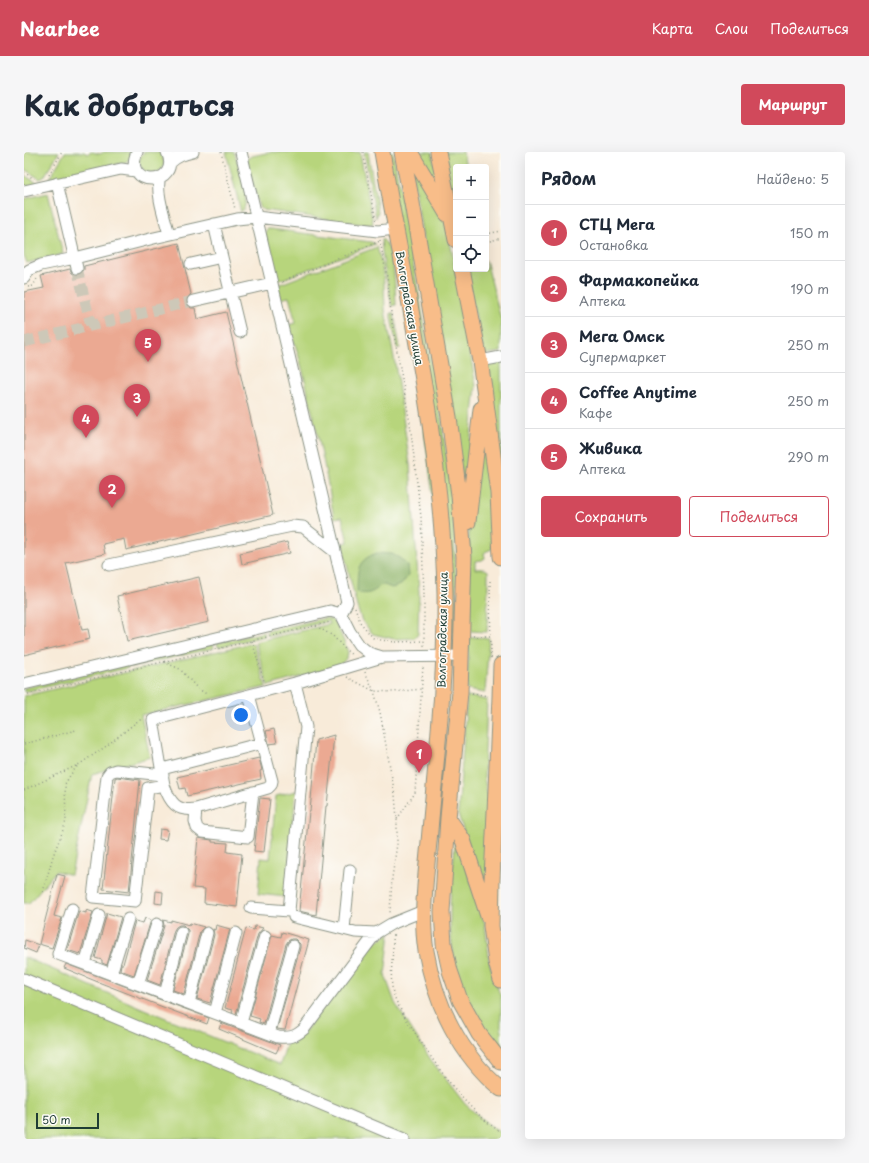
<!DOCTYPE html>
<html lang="ru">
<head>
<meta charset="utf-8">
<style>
	:root { --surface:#fff; --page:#f6f6f7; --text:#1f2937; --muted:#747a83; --line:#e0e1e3; --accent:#d1495b }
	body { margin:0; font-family:"Playpen Sans",sans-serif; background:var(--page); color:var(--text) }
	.controls { position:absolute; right:12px; top:12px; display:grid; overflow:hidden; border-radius:4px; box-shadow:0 4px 16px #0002 }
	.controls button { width:36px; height:36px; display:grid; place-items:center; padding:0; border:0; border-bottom:1px solid var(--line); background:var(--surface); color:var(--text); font:20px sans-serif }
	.scale { position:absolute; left:12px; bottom:10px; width:63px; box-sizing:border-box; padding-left:4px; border:2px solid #1f3d34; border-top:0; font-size:11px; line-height:14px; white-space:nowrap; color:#1f3d34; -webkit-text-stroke:3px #fdfcf7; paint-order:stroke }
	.you { position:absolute; left:217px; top:563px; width:14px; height:14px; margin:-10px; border:3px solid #fff; border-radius:50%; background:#1a73e8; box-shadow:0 0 0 6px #1a73e833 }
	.badge { display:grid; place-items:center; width:26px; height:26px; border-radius:50%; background:var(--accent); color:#fff; font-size:13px; font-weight:700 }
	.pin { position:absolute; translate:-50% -33px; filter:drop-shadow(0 1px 2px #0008) }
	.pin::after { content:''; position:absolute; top:21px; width:14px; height:12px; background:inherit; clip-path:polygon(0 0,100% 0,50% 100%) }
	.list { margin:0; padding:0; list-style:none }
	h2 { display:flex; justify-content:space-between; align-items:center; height:52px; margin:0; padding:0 16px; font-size:17px }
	h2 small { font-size:13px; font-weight:400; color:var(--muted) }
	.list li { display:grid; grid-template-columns:26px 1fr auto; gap:12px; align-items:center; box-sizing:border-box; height:56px; padding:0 16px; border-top:1px solid var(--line) }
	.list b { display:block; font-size:15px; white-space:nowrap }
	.list p { margin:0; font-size:13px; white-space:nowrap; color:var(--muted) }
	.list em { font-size:13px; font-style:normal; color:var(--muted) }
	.actions { display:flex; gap:8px; padding:12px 16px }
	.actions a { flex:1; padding:9px 0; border:1px solid var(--accent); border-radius:4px; text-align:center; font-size:14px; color:var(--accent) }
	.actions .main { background:var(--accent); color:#fff }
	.icon { flex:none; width:22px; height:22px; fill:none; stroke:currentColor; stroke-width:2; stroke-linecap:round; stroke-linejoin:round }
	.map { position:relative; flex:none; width:477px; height:987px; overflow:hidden; border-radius:4px }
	header { display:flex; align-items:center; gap:24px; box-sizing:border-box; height:56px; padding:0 20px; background:var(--accent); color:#fff }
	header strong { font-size:19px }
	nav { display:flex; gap:22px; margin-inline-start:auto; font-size:14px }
	.intro { display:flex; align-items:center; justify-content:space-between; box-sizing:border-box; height:96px; padding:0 24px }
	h1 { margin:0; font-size:28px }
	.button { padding:10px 18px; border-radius:4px; background:var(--accent); color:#fff; font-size:14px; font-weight:700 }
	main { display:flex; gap:24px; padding:0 24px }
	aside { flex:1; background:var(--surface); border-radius:4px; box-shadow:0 4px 16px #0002 }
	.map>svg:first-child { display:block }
	.green { fill:#b7d57c; stroke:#6b8958 }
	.forest { fill:#91b66c; stroke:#587a50 }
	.building { fill:#eba992 }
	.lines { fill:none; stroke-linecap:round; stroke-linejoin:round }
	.minor-tunnel { stroke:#cdc8b8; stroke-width:11; stroke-dasharray:11 5.5; stroke-linecap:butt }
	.minor-casing { stroke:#8c9486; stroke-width:13 }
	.major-casing { stroke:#8c9486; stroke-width:17 }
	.path { stroke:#8c9486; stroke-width:1.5; stroke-dasharray:1 3; stroke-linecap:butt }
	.minor { stroke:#fff; stroke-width:11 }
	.major { stroke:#f8bd89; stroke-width:15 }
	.labels { text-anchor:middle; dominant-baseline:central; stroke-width:3; stroke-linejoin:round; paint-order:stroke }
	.street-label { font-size:11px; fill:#1f3d34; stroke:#fdfcf7 }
</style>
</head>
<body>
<header>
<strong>Nearbee</strong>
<nav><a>Карта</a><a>Слои</a><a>Поделиться</a></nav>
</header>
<div class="intro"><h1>Как добраться</h1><a class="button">Маршрут</a></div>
<main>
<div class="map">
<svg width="477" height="987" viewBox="0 0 477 987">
	<rect width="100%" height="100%" fill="#fdfcf7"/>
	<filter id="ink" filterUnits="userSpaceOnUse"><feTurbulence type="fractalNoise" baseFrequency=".025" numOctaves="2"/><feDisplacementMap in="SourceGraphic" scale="8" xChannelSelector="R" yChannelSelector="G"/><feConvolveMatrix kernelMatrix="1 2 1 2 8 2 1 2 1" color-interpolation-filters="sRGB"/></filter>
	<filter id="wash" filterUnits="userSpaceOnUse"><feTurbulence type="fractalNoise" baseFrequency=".012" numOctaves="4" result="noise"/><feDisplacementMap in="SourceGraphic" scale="16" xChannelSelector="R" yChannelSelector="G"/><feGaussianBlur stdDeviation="0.9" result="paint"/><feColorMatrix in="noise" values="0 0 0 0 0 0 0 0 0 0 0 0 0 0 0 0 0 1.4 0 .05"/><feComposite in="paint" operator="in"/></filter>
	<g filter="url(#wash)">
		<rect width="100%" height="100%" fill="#f8ebd9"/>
		<path class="green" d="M0,0h35l-15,25 -4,2 -16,-10z
			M41,0h19l3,2 5,-2 8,2 4,-2h27v5l-5,5 -78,19z
			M120,0h15c3,3 5,7 5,12 -4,19 -36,6 -20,-12z
			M202,0h8c4,10 14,43 11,52 0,4 -2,6 -4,8z
			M247,0h89l13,71 -1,1 -3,1 -105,-15 -5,-3 -12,-44 1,-5 4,-2z
			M340,0h4l10,60 -2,6z
			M363,0h6l48,266 8,56 5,55 2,52v50h-5z
			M391,0h17l10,48z
			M418,0h21l3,15h-10v55z
			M386,8l37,64 29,162 -11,106z
			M0,23l15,9 -15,3z
			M24,41l15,61 -36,9 -3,-8v-56z
			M243,77h4l100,13 4,2 -100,38 -10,-49z
			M358,87c13,9 13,51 14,66l-4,1c-2,-12 -13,-58 -10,-67z
			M353,95l5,18 2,18 1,27 10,53 15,102 9,127 -1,42 -3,4 -21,1 -21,-5 -11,-13 -5,-14 -15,-63 6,-2 -6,-25 -8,1c-6,-38 -14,-74 -23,-111 -6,-28 -12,-55 -23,-82l8,-2 -7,-26 -9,2 -2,-14z
			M462,108l15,60v32l-14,2h-3l-19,-85h21z
			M367,161h3l6,35h-3l-6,-31z
			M477,207v129l-17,-124z
			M457,271l11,78v48l-5,2 -3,2 1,5 -3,2 -7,1v8c4,0 10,-1 13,2l-1,61 -18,-1v-97z
			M302,466c3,1 5,1 8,3 3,3 14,29 14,32 -1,6 -5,9 -9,13l-71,20 -13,-44 75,-18 -1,-3 -61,15 -1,-5z
			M240,480l1,4 -47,11 -1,-4z
			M451,485l14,1 -4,55 -18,-3 2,-52z
			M229,491l13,44 -125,28 9,42 -58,17 -21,101 -15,-4 -27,32h-5v-207z
			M189,492l1,4 -83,19 -1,-4z
			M103,512l1,4 -104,24v-4z
			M443,544l20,4 -3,78 5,24 -3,97 -28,-85z
			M272,639l-10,106 -28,-3 3,-36 9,1 6,-63z
			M432,684l29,88 5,41 9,27 2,4v55c-5,-7 -11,-13 -15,-20 -24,-34 -37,-77 -36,-118 0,-26 4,-52 6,-77z
			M366,781l-5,42 10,28 36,57 34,44 25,22 11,7v6h-477v-182l120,52 136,56 7,-22 13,-5 69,-92z"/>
		<path class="forest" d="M353,401l15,1 9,5 6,6 1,11 -7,9 -9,3 -8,-3h-3c-6,7 -15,11 -24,7 1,-21 -2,-31 20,-39z"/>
		<g id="blocks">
			<path class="building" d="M155,91l12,51 -5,5v3l2,3 3,3h4l2,11 29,-7 47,203 -147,35 -2,-11 -21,5 2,10 -39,9 16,67 6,-1 2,10 -66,16v-363l20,-4 -3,-12 29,-7 2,4 3,2h4l5,-5v-4z
				M263,390l3,11 -48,11 -2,-11z
				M175,425l10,45 -82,19 -10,-45z
				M250,577l3,14 -8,1 -3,-13z
				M310,583l-7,71h-1l-10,109 -17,-4 10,-99h1l6,-72z
				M235,606l3,12 -2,1 1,8 -74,17 -2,-8 -5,1 -3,-12z
				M93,625l23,3 -11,112 -26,-3 12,-111z
				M236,646l10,1 -6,53 -10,-1z
				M136,677l8,1 -2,10 -7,-1z
				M174,686l14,2v2l16,1 -1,9 15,2 -5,53 -33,-4 1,-14 -12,-1z
				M33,722l8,2 -11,40 8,2 -10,30 -13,-4z
				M132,739l7,1 -1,12 -7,-1z
				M62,758l7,2 -13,42 -13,-4 12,-39 7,2z
				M83,761l14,4 -14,48 -5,-2v-3l-7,-2z
				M121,766l6,2 -17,55 -14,-5 1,-6h2l12,-43 8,2z
				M139,768l8,2v-2l18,5 1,-2 14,4 -4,4 -16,63 -11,-4 15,-56v-4l-5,-5h-4l-3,2 -2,3 -14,55 -13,-5 17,-54z
				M192,773l14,4 -20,74 -13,-4 17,-64 -1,-6 2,1z
				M231,774l8,2 -5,6 -22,80 -4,-2 1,-2 -8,-2 21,-80 8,2z
				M258,780l27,8 -24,90 -8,-1 23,-81v-4l-5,-5h-4l-3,2 -2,3 -22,80 -5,-2 1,-3 -10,-3 22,-81 9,2z
				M1,788l14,5 -3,8 -12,-5z
				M42,812l143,54 -2,6 -114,-44 -29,-12z
				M197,871l59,22 -4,8 -57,-24z"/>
		</g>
	</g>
	<g filter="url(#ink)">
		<use href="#blocks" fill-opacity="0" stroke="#8c9486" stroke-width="1"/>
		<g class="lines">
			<path class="minor-tunnel" d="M53,116l14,57
				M0,190l169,-41"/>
			<g class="minor-casing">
				<path id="minor" d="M113,0c-16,37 46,35 30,0
					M217,0l106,450 -6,12
					M146,11c7,-7 14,-9 23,-11
					M136,25c-5,14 5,42 9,57
					M33,31l20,85
					M0,39l97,-22 15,2
					M190,72l26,108
					M167,112l31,-7
					M0,126l5,-8 12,-5 34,-7 79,-20 83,-19 19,-2 122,14 17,-2
					M169,149l79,-18
					M456,209l21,-4
					M85,413l183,-39 11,1 32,25
					M0,532l306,-73 11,3 9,18 9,13 10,8 13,4 79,-1
					M225,543l23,86 -1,4 -3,3 -72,21c-19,3 -26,-6 -32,-24l-11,-65 142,-37 87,-26
					M138,617l100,-26
					M139,623l-47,-5 -6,2 -3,4 -14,121 42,4 13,-113 16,-3
					M172,657l-1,12 2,7 5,4 46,5 5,-45
					M227,756l38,3 17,-184 -11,-44
					M48,757l-14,45 220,83c12,1 17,0 26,-8l72,-96 15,-9 32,-13
					M270,765l33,8 28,7 21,1
					M320,777l6,-59
					M61,812l14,-49
					M87,822l17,-55
					M0,827l380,160
					M114,832l19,-60
					M141,842l16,-62
					M165,851l18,-70
					M191,861l21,-80
					M217,871l24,-87
					M245,881l24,-87"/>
			</g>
			<g class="major-casing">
				<path id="major" d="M358,0c25,146 60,292 63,441 1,79 -8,159 -15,237 -3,39 -10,83 -4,121 9,53 34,104 75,138
					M378,0l10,51 37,214 10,78 5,62 -4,135 -12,126 -6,94 2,32 6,27 10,29 19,34 22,28
					M386,0l37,62
					M414,0l18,88
					M438,117l18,92 4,27 14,105 3,64
					M444,370l13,-113
					M477,513l-1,32 -8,183 -1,46 5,36 5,18
					M424,666l15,22 25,76"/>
			</g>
			<path class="path" d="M197,0l14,57
				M339,0l13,69
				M0,20l10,7
				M25,23l13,-23
				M462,82l15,-3
				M356,88l8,43 4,40 18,100 11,94 3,77v53
				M462,90l15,-4
				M258,130l98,-41
				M4,135l5,-1 5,-9
				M466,429l1,78
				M331,455l5,15 14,17 21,3 29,-1
				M292,474l17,10 12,13 8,7
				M449,484h18
				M228,489l12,40
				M140,510l16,7 17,19 11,7
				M341,520l9,19 6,21 15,83 2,24v25l-5,34 -2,35
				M323,525l27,14 19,1 29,-3
				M448,541l16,3
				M0,543l306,-73
				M0,592l52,-14
				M0,638l56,-26 25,-17 34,-27h4
				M373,667l18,-26 8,-128
				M19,740l10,-36 10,-26 3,-9 -1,-37 6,-10 8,-10
				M369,783c1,19 -4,38 0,58 4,13 15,28 22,40 24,36 49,75 86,99"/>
			<use href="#minor" class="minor"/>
			<use href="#major" class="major"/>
		</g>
	</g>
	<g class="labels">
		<g class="street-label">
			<text transform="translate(386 156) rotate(80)">Волгоградская улица</text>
			<text transform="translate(418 478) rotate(-89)">Волгоградская улица</text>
		</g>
	</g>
</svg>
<div class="controls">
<button>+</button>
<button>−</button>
<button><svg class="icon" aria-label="locate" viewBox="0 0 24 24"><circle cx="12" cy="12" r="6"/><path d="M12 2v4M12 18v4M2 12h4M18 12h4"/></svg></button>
</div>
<div class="scale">50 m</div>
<div class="you"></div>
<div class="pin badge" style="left:395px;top:621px">1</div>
<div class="pin badge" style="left:88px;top:356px">2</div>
<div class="pin badge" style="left:113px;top:265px">3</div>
<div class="pin badge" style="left:62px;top:286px">4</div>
<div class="pin badge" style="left:124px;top:210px">5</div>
</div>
<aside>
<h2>Рядом<small>Найдено: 5</small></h2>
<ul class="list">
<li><span class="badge">1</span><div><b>СТЦ Мега</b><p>Остановка</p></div><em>150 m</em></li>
<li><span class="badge">2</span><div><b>Фармакопейка</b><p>Аптека</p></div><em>190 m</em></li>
<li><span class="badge">3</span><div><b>Мега Омск</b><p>Супермаркет</p></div><em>250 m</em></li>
<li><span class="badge">4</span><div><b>Coffee Anytime</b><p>Кафе</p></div><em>250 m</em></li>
<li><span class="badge">5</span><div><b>Живика</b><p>Аптека</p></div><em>290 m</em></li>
</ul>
<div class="actions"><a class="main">Сохранить</a><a>Поделиться</a></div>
</aside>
</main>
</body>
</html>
